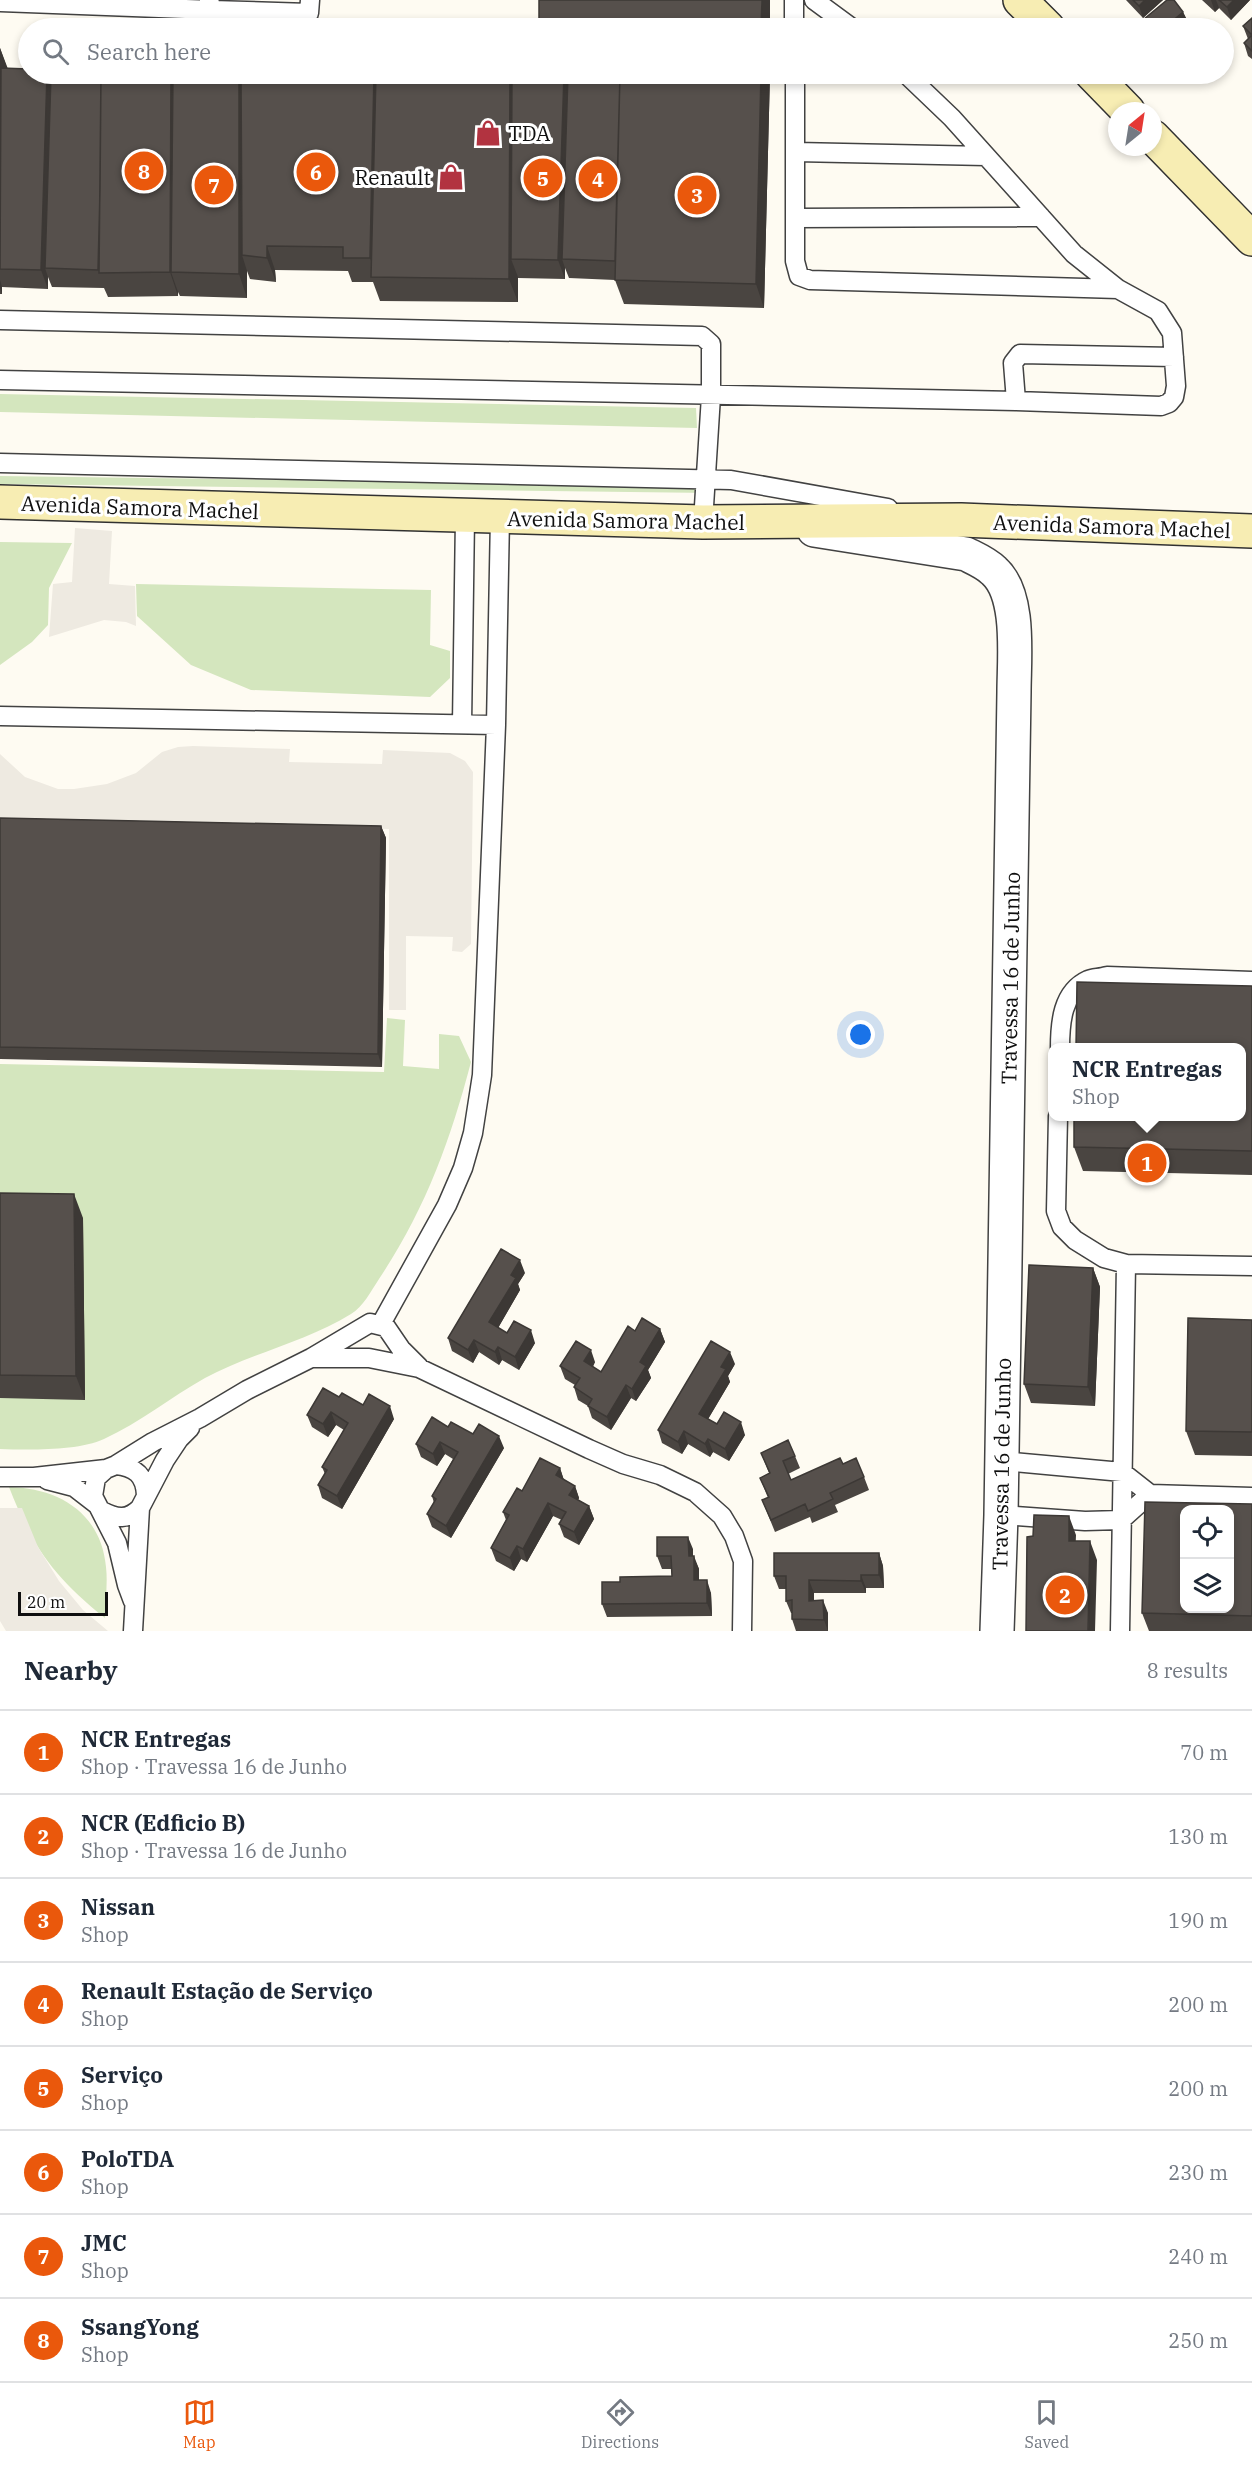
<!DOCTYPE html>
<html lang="en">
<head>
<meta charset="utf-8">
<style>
	:root { --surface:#fff; --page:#f6f6f7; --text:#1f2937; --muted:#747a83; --line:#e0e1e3; --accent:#ea580c }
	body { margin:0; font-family:"IBM Plex Serif",serif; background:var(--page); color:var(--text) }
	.controls { position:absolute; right:18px; bottom:18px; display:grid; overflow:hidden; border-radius:12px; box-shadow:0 3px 9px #0003 }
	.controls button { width:54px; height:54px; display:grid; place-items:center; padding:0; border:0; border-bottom:2px solid var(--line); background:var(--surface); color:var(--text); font:30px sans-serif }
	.compass { position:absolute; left:1108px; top:102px; width:54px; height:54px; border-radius:50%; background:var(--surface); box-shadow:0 3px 9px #0003; rotate:30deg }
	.scale { position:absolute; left:18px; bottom:15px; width:90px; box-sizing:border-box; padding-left:6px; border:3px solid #0f0f0f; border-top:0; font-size:16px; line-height:21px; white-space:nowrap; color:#0f0f0f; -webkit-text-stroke:4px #fff; paint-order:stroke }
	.you { position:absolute; left:861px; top:1035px; width:21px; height:21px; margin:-15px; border:4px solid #fff; border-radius:50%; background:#1a73e8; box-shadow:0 0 0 9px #1a73e833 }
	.badge { display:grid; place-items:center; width:39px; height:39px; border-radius:50%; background:var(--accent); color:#fff; font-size:20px; font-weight:700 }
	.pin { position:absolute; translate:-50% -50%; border:3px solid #fff; box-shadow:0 2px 6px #0006 }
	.popup { position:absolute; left:1048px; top:1043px; width:198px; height:78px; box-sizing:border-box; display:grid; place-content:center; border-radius:12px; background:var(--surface); filter:drop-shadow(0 2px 4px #0005); font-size:20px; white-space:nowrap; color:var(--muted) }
	.popup b { font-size:22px; color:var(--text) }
	.popup::after { content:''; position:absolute; left:50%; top:100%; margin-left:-12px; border:12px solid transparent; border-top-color:var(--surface) }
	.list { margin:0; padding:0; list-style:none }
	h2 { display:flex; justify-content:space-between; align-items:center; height:78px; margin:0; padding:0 24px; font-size:26px }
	h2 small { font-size:20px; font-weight:400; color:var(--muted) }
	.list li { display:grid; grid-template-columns:39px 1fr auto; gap:18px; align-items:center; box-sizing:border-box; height:84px; padding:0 24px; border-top:2px solid var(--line) }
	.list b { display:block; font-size:22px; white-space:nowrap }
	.list p { margin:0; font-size:20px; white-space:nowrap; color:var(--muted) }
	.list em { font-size:20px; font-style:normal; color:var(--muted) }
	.icon { flex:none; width:33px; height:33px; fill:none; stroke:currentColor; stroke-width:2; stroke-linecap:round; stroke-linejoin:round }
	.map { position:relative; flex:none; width:1252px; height:1631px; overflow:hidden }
	.search { position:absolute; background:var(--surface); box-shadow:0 3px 9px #0003; left:18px; right:18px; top:18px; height:66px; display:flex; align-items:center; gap:15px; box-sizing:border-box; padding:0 21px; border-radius:33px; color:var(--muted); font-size:22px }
	.sheet { height:750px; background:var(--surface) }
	nav { display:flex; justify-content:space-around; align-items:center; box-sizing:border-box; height:84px; border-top:2px solid var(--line); background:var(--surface); font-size:16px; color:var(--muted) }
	nav a { display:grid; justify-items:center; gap:3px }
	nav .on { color:var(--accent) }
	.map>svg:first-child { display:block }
	.green { fill:#d4e6be }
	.plaza { fill:#eeeae1 }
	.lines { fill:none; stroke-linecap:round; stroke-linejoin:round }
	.service-casing { stroke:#424242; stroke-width:21 }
	.tertiary-casing { stroke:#424242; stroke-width:36 }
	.secondary-casing { stroke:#313131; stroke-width:36 }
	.service { stroke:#fff; stroke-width:18 }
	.tertiary { stroke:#fff; stroke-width:33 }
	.secondary { stroke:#f7edb3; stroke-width:33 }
	.wall { fill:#4a4541 }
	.shaded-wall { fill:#3c3835 }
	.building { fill:#56504c; stroke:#3c3835; stroke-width:1.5; fill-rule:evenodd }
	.labels { text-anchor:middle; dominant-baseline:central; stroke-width:6; stroke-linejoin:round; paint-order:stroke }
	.poi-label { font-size:21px; fill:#0f0f0f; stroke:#fff; text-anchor:start }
	.street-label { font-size:21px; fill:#0f0f0f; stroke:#fff }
</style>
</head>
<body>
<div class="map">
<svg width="1252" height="1631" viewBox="0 0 1252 1631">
	<rect width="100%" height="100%" fill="#fefbf2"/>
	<path class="green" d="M0,394l696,14 1,20 -697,-16z
		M0,476l711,10v7l-711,-9z
		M0,542l72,1 -23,45 -1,37 -16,17 -32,23z
		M136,584l295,6 -1,55 20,6v27l-20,19 -179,-7 -60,-25 -54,-49z
		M387,1018l18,2 -2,46 36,3v-35l20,2 12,26c-21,80 -46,148 -92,217 -8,12 -16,28 -28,35 -46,28 -99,39 -146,64 -34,19 -66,45 -101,61 -26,12 -75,11 -104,10v-385l384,8z
		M9,1487c50,1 92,26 97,80 2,17 -1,35 -1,51 -51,-41 -72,-70 -96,-131z"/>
	<path class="plaza" d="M75,528l37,3 -3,53 26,2 1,40 -10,-4 -22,-2 -55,17 4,-53 19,-2z
		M193,746l97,3 -1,13 93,2 1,-14 67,3 15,8 8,11 -2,172 -9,8 -10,-1 1,-14 -47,-1v74h-17v-181l-389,-8v-67l25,23 33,12h16l33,-5 29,-11 26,-21 16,-5z
		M0,1508h22l16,39 21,34 24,29 25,21h-102l-6,-10z"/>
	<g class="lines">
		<g class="service-casing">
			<path id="service" d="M794,0v28
				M814,0l38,28
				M0,2l212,8 -3,-10
				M212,10l97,3 1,-13
				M795,74v187l4,15 11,4 308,9
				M796,152l190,4
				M796,218l245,-1
				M0,320l702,16 9,8v52l-8,126
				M0,380l1016,21 145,5 8,-3 5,-6 2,-11 -4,-53 -14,-22 -40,-22 -44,-35 -122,-136 -46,-44
				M1016,401l-3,-38 7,-9 154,3
				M0,463l731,17 157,28
				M0,716l496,9
				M462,724l3,-207
				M1060,1048c0,-25 2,-56 28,-68 5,-2 13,-2 19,-4l145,5
				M1058,1116l-2,95 6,16 13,13 29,18 22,6 126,2
				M381,1324l66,-119 16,-37 10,-35 9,-58 14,-350 4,-208
				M311,1358h58l50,10 170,81 34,15 37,11 35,17 27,24 12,20 9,25 -1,70
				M1002,1461l120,11 28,22 102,3
				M116,1465c19,2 29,10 30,30
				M106,1469l-10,9 -3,18 24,47 10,42 6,16
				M0,1477h34l72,-8 10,-4 37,-23 47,-24 47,-28 64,-32 59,-35 16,4 15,22 18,18
				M47,1480l27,7 22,17
				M102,1511c15,8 26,9 38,-3l25,-48 14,-21 11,-11
				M1001,1515l84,6 36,-1 29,-26
				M133,1631l7,-123
				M1120,1631l6,-367"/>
		</g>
		<g class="tertiary-casing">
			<path id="tertiary" d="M814,530l152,24c10,5 20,9 28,17 27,24 20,87 20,121l-13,823 -4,116"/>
		</g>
		<g class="secondary-casing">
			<path id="secondary" d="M1020,0l28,28
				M1092,74l36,37
				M1153,137l99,102
				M0,502l703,20 258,-2 291,11"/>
		</g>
		<use href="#service" class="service"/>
		<use href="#tertiary" class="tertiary"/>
		<use href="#secondary" class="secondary"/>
	</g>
	<path class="wall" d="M1126,0h37l-20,18z
		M1202,0h48l-19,20 -12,-12 -4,4z
		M1183,12l3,6 -13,10h-24l-3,-3 -2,-6z
		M1252,18v41l-4,-3 -4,-13 4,-4 -5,-13z
		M0,48l7,20 44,11v-5h719l-6,234 -140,-4 -9,-24 -46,-2 -4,-10v11l-47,-1v-1v25l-138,-1 -7,-19h-21l-4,-11 -73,-1 1,12 -26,-3 -3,-8v27l-67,-2 -2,-4v4l-70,1 -4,-9 -52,-1 -4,-10v12l-46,-2v7h-2z
		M0,818l381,8 5,12 -4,229 -382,-8z
		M1252,986v189l-169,-4 -9,-24z
		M0,1193l83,25 2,182 -85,-2z
		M1093,1268l7,19 -5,119 -64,-3 -7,-19z
		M525,1273l-7,11 2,6 -22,38 9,5 28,10 -16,27 -17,-10 -3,5 -20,-13 -6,11 -21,-12 -4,-13z
		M1252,1320v136l-57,-1 -9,-24z
		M660,1329l5,13 -17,28 3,8 -15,23 -5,-3 -20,32 -19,-12 -4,-12 -10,-6 -4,-13 1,-2 -10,-6 -5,-13 35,-4 -2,5 8,5 34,-41z
		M735,1364l-7,12 2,6 -22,37 9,5 28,11 -16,26 -16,-9 -3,5 -22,-13 -6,10 -20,-11 -4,-13z
		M339,1397l24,8 31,14 -52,90 -20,-11 -4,-13 7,-11 -3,-7 22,-37 -8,-5 -8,12 -16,-10 -5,-12z
		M448,1427l25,7 31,14 -53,90 -19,-11 -5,-13 7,-11 -2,-7 21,-37 -8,-5 -8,12 -16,-9 -5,-13z
		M761,1453l34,3 5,12 -12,6 3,6 52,-16 21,13 5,13 -34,15 3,7 -26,11 -2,-6 -35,15 -13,-32 6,-2 -8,-20 9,-5z
		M560,1468l4,12 11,6 4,12 -1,2 11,6 5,13 -15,26 -15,-8 -5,-13 3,-4 -9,-4 -26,46 -6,-3 -7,12 -18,-10 -5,-13 15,-28 -3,-8 19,-21z
		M1252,1504v127h-103l-7,-18z
		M693,1549v7l6,13v11l12,13 1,23 -105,1 -5,-13 18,-22 52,-6 -1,-7h-9l-5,-13z
		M879,1553l4,13 1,22h-18v5h-52v7l14,13v18h-32l-4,-12v-6h-1l-5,-12v-12h-7l-5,-13z"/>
	<path class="shaded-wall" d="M762,0h8v28h-9z
		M1145,0h18l-20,18 -4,-12z
		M1211,0h5l3,8 -4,4z
		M1234,0h16l-19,20 -4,-13z
		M1183,12l3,6 -13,10h-9z
		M0,48l8,21 -8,200z
		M47,74h2l5,14 -9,180 3,9v12l-7,-19z
		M171,74h9l-9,198 7,20v4l-8,-24z
		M239,74h8l-5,181 5,16v27l-8,-24z
		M374,74h9l-6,203 -7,-19z
		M510,74h7l-6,185 7,18v25l-9,-23z
		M564,74l7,19 -9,166 3,9v11l-7,-19z
		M761,74h9l-6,234 -8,-24z
		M267,246l8,24 1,12 -9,-24z
		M0,280l2,7v7l-2,-6z
		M381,826l5,12 -4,229 -4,-13z
		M74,1194l9,24 2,182 -9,-24z
		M520,1260l5,13 -7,11 2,6 -26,45 -5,-13 22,-47z
		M1093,1268l7,19 -5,119 -7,-19z
		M660,1329l5,13 -17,28 3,8 -15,23 -4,-12 8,-27z
		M531,1330l4,13 -16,27 -4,-13z
		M474,1340l5,12 -6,11 -5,-13z
		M498,1347l4,13 -3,5 -4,-13z
		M591,1350l4,12 -7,11 -4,-12z
		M730,1352l5,12 -7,12 2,6 -26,44 -5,-12 22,-47z
		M626,1385l5,13 -20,32 -4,-13z
		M390,1406l4,13 -52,90 -5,-13z
		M331,1412l5,13 -8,12 -5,-13z
		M741,1422l4,13 -16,26 -4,-12z
		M684,1431l4,13 -6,10 -4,-12z
		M499,1436l5,12 -53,90 -5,-12z
		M708,1439l5,13 -3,5 -5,-13z
		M440,1442l5,12 -8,12 -4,-12z
		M560,1468l4,13 -8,-6z
		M575,1486l4,12 -5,10 -5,-13z
		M548,1503l5,13 -26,46 -4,-13z
		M589,1506l5,13 -15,26 -5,-13z
		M1069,1516l7,19 -1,24 -6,-18z
		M688,1537l5,12v19l-4,-12z
		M1090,1541l7,19 -2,71h-7z
		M517,1546l4,13 -7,12 -4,-13z
		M879,1553l4,13 1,22 -5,-13z
		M694,1556l5,13v24l-5,-13z
		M861,1575l5,13v5l-5,-12z
		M707,1580l4,13 1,23 -5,-13z
		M809,1580l5,13v20l-5,-12z
		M823,1600l5,13v18l-4,-11z"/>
	<path class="building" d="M539,0h223l-1,28h-222z
		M1133,0h12l-6,6z
		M1167,0h7l9,12 -19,16h-12l-8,-9z
		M1219,0h15l-7,7z
		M1252,18v17l-9,-9z
		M1252,35v16l-8,-8z
		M1,68l27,1v5h19l-6,196 -41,-1z
		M51,74h50l-1,117 -2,79 -53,-2z
		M101,74h70l-1,198 -71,1z
		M173,74h66v200l-68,-2z
		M241,74h133l-4,184h-27v-11l-76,-1v12l-25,-3z
		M376,74h134l-1,205 -138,-2z
		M512,74h52l-6,186 -47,-1z
		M568,74l52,1 -5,186 -53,-2z
		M620,74h141l-5,210 -141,-4z
		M0,818l381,8 -3,228 -378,-7z
		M1077,982l175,4v165l-178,-4v-31h168v-69h-166z
		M0,1193l74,1 2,182 -76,-1z
		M501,1249l19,11 -9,15 5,3 -27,44 18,11 7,-12 17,9 -16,27 -17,-10 -3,5 -21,-12 -6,10 -20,-12z
		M1029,1265l64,3 -5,119 -64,-3z
		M642,1318l18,11 -20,33 6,4 -14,23 -6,-4 -19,32 -19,-11 4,-7 -18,-12 6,-9 -20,-12 16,-25 15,9 -7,11 17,11 27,-46 7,5z
		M1188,1318l64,2v112l-66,-1z
		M711,1341l19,11 -9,15 5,2 -27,45 18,10 7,-12 17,10 -16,27 -17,-10 -3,5 -21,-13 -6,11 -20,-12z
		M323,1388l16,9 3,-4 21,12 6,-11 21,12 -53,90 -19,-11 9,-15 -5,-3 26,-44 -17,-11 -8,12 -16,-9z
		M432,1417l16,10 3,-5 22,12 6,-10 20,12 -53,90 -19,-12 9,-15 -4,-3 26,-44 -18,-10 -7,12 -17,-10z
		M788,1440l7,16 -12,5 8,19 49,-22 3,6 13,-6 8,19 -34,16 3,6 -25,12 -3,-7 -34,16 -9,-20 7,-3 -9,-19 10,-5 -9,-20z
		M540,1458l20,10 -4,7 19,11 -6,9 20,11 -15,26 -15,-8 7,-12 -18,-9 -25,46 -6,-3 -7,12 -19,-10 18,-33 -6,-3 14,-24 5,3z
		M1145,1502l107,2v112l-110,-3zM1185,1509h45v99h-45z
		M1034,1515l35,1v25h21l-2,90h-62l1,-94 6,-1z
		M657,1537h31l1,19h5v24h13v23l-105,1v-22h18v-5l52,-1 -1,-20h-14z
		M774,1553h105v22h-18v6l-52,-1v21l14,-1 1,20 -32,-1v-19l-6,1v-25h-12z"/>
	<defs>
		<g id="shop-bare" transform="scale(2.07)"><path d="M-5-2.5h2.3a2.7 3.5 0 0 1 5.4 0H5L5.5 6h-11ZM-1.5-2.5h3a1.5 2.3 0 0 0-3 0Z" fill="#b23340" stroke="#fff" stroke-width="2.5" paint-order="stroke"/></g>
	</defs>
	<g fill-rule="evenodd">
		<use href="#shop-bare" x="488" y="133"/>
		<use href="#shop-bare" x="451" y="177"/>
	</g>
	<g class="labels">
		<g class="poi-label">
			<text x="508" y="133">TDA</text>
			<text x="431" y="177" text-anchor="end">Renault</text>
		</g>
		<g class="street-label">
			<text transform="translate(140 507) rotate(2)">Avenida Samora Machel</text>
			<text transform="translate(626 520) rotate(1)">Avenida Samora Machel</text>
			<text transform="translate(1112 526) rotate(2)">Avenida Samora Machel</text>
			<text transform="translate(1010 978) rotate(-89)">Travessa 16 de Junho</text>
			<text transform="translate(1001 1464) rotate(-89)">Travessa 16 de Junho</text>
		</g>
	</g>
</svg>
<div class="controls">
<button><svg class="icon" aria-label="locate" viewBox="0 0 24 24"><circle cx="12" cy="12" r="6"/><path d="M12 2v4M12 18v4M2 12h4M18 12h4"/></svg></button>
<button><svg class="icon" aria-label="layers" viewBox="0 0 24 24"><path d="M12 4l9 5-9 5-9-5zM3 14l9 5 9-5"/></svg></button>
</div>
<svg class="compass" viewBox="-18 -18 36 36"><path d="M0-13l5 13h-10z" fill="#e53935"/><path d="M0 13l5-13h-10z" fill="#747a83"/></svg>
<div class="scale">20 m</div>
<div class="you"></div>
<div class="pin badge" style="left:1147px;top:1163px">1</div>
<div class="popup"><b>NCR Entregas</b>Shop</div>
<div class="pin badge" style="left:1065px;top:1595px">2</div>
<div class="pin badge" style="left:697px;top:195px">3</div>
<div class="pin badge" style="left:598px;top:179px">4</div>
<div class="pin badge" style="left:543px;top:178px">5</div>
<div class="pin badge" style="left:316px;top:172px">6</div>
<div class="pin badge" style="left:214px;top:185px">7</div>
<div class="pin badge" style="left:144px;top:171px">8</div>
<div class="search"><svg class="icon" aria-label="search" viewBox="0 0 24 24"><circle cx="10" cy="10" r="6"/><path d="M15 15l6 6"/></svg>Search here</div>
</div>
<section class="sheet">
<h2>Nearby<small>8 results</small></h2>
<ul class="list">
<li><span class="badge">1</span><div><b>NCR Entregas</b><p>Shop · Travessa 16 de Junho</p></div><em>70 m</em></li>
<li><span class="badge">2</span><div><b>NCR (Edficio B)</b><p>Shop · Travessa 16 de Junho</p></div><em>130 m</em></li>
<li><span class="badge">3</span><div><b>Nissan</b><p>Shop</p></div><em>190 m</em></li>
<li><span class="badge">4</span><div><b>Renault Estação de Serviço</b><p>Shop</p></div><em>200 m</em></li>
<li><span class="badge">5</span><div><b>Serviço</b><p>Shop</p></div><em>200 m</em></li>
<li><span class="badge">6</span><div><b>PoloTDA</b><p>Shop</p></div><em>230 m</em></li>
<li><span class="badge">7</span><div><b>JMC</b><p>Shop</p></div><em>240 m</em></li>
<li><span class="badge">8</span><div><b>SsangYong</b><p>Shop</p></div><em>250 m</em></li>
</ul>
</section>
<nav>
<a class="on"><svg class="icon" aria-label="map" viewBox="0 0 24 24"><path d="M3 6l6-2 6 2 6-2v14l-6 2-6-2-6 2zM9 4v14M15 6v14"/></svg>Map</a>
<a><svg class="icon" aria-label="directions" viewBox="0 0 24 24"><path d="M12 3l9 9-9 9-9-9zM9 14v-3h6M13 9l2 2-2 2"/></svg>Directions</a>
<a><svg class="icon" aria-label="saved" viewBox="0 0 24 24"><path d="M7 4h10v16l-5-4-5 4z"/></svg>Saved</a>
</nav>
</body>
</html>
